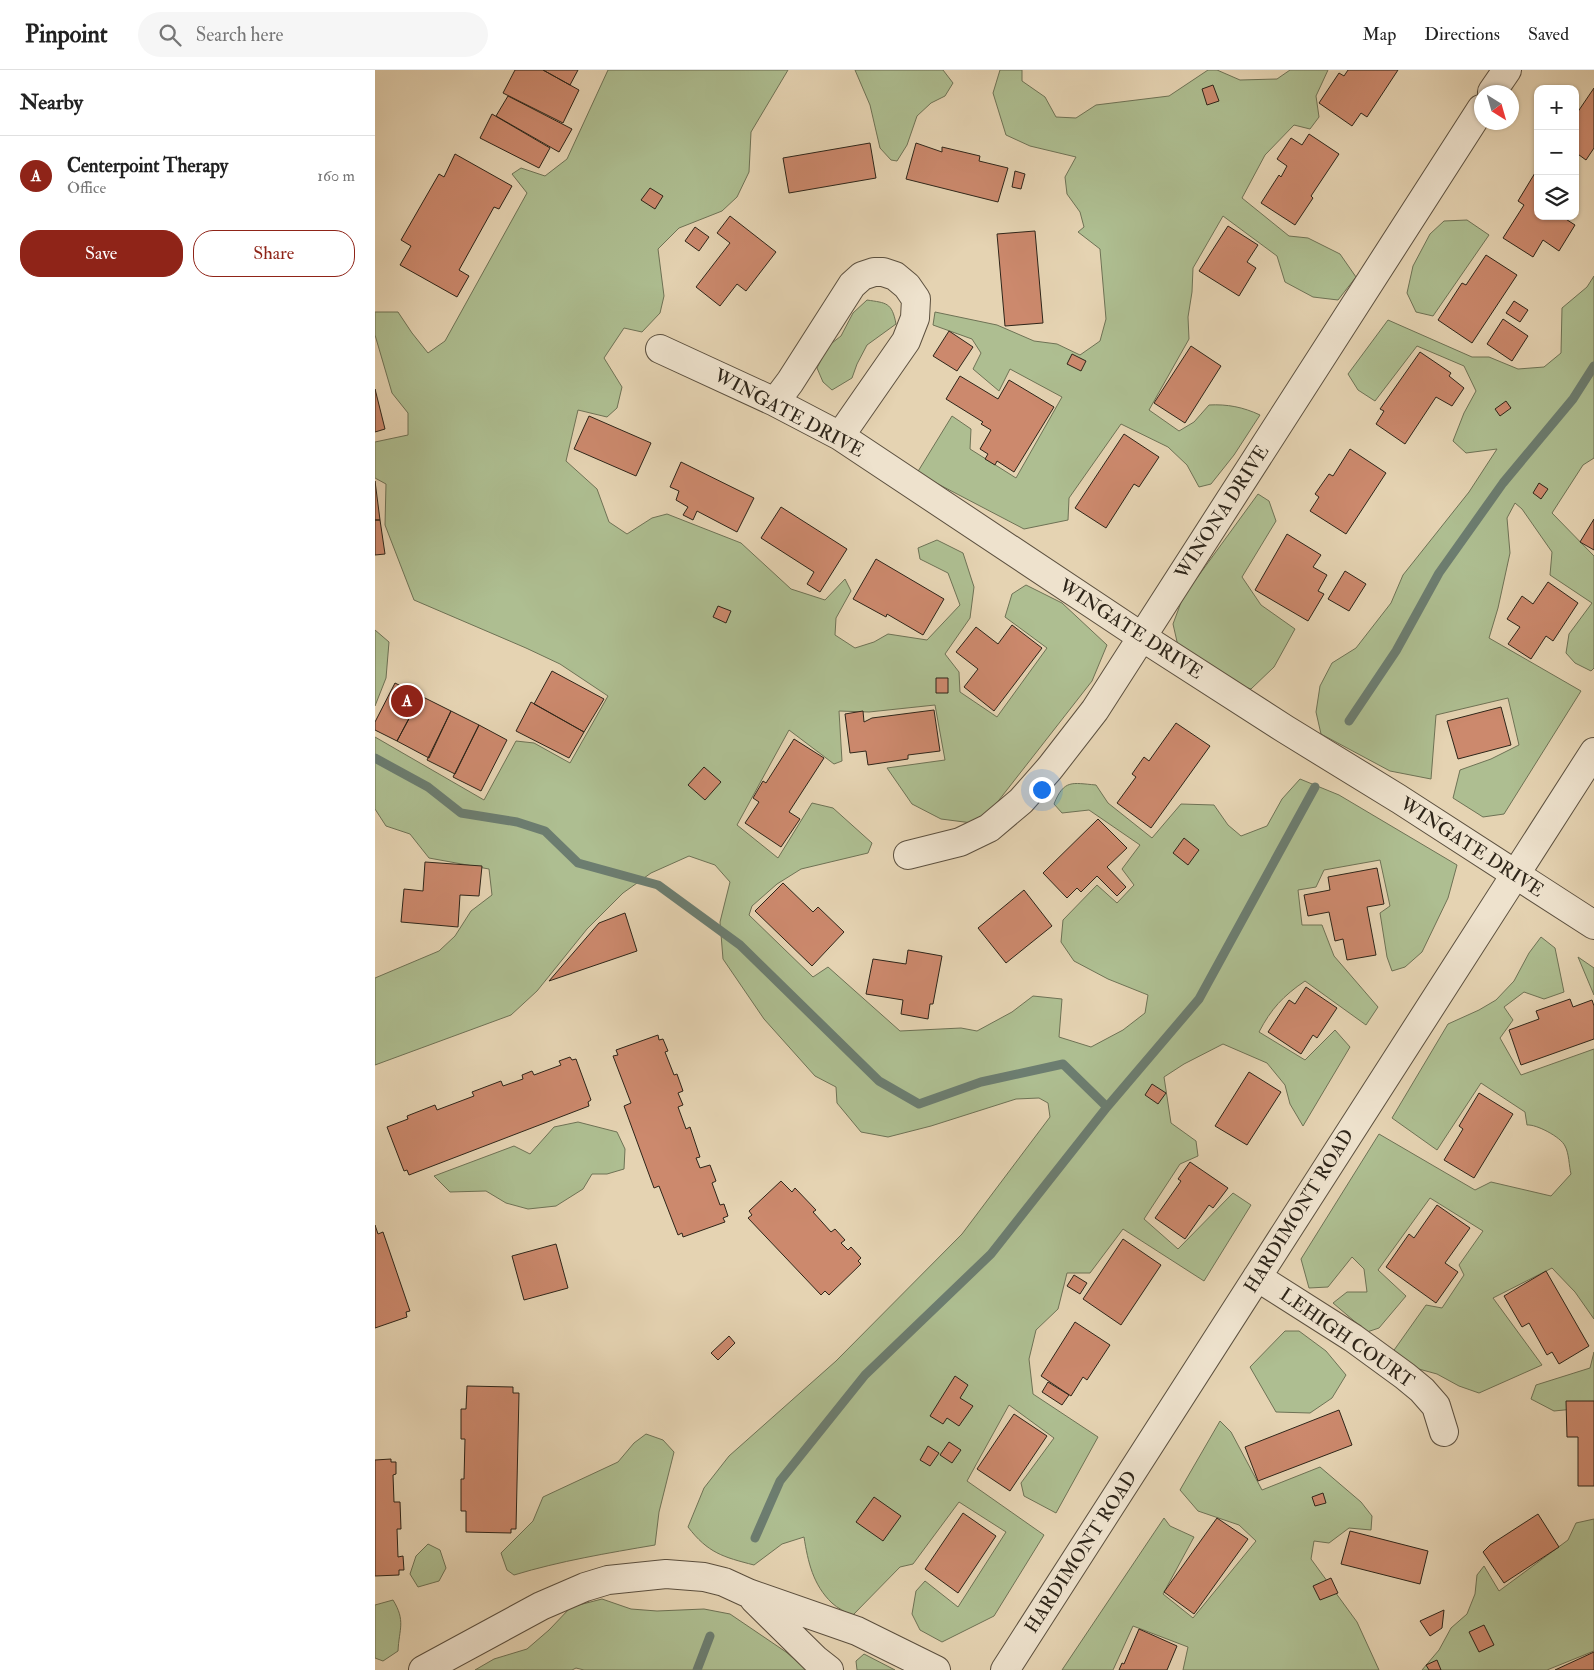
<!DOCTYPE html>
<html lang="en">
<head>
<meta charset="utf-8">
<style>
	:root { --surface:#fff; --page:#f6f6f6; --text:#222; --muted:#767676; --line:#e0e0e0; --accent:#8f2418 }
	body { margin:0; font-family:"IM FELL Double Pica",serif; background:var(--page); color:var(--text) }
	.controls { position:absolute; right:15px; top:15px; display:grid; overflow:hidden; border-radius:10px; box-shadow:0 1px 4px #0004 }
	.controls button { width:45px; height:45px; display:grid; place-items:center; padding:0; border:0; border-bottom:1px solid var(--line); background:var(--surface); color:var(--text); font:25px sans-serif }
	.compass { position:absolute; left:1099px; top:15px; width:45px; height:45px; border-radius:50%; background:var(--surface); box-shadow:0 1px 4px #0004; rotate:143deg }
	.you { position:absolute; left:666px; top:719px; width:18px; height:18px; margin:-12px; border:4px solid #fff; border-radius:50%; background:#1a73e8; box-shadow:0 0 0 8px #1a73e833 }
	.badge { display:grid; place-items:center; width:32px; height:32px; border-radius:50%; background:var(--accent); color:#fff; font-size:16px; font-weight:700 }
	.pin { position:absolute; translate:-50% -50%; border:2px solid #fff; box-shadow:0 1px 5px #0006 }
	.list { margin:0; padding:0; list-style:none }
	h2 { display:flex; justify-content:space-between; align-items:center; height:65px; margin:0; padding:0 20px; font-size:21px }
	h2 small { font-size:16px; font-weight:400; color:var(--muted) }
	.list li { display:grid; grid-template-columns:32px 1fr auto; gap:15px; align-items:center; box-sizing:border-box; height:80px; padding:0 20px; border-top:1px solid var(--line) }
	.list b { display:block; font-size:19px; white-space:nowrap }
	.list p { margin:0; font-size:16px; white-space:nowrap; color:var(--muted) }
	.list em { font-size:16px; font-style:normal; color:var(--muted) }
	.actions { display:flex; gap:10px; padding:15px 20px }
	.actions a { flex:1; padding:11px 0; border:1px solid var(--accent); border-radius:20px; text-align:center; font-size:18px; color:var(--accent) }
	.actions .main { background:var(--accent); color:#fff }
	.icon { flex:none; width:28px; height:28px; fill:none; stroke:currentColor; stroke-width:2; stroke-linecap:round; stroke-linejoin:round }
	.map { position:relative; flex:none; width:1219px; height:1600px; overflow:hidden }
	header { display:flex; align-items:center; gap:30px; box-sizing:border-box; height:70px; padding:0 25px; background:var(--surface); border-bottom:1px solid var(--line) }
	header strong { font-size:24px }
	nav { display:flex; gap:28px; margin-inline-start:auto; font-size:18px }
	.search { width:350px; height:45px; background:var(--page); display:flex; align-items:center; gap:12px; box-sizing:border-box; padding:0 18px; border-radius:28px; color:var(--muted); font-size:19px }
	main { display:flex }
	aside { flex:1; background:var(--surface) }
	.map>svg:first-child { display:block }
	.green { fill:#aebe91; stroke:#6e7255 }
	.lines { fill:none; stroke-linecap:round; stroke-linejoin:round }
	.stream { stroke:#6c7d70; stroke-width:9 }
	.building { fill:#cc896d; stroke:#2e2519 }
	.minor-casing { stroke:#5c503f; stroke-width:30 }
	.minor { stroke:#eee2cd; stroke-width:28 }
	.labels { text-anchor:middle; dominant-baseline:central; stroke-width:4.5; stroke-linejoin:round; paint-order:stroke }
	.street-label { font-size:19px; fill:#2e2519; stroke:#eee2cd }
</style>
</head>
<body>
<header>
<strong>Pinpoint</strong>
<div class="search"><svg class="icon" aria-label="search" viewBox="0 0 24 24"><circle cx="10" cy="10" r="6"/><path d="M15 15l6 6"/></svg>Search here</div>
<nav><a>Map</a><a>Directions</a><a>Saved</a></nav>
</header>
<main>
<aside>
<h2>Nearby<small></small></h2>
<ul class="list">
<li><span class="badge">A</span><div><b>Centerpoint Therapy</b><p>Office</p></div><em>160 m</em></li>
</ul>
<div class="actions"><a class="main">Save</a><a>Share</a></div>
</aside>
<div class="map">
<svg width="1219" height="1600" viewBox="0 0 1219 1600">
	<rect width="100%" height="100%" fill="#e5d3b2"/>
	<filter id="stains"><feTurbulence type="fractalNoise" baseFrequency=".004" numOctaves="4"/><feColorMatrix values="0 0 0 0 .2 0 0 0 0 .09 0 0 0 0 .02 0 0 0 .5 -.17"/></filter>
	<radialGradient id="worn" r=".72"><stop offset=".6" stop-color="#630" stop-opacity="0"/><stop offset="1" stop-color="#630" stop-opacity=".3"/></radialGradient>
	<path class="green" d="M233,0h180l-37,62 -2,40 -12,25 -15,14 -43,17 -21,21 6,47 -4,17 -18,19 -18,-4 -20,30 18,29 -5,21 -10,9 -29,-7 -12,51 31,28 12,33 18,12 25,-16 15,-4 74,29 50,46 34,11 20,-21 6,12 -15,27 -1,17 20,13 19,-6 14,-8 39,6 33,-35 -12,-32 -28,-14 -2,-11 19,-8 26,13 11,34 -4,31 -25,36 14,18 1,20 37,25 50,-69 -42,-31 7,-23 14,-9 36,18 45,42 -15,36 -100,128 -20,14 -31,-4 -29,-15 -25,-36 58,-8 -10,-55 -66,7 -30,-1 3,50 -8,3 -45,-34 -52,95 41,33 34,-55 21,5 39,35 -4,10 -67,16 -24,15 -25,22 -3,9 64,62 15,-10 72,64 61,-3 16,3 35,-19 21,-16 29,3 -3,38 32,10 32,-17 22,-17 3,-18 -40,-16 -34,-18 -13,-19 2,-22 34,-35 20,18 17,-18 -12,-16 18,-24 -51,-35 -27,3 -8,-9c10,-25 18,-21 42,-19l12,18 44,35 29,-34 33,1 14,20 13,11 26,-10 15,-27 18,-20 39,16 118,70 -9,33 -26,54 -17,15 -13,4 -5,-14 -7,-44 10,-7 -10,-46 -56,10 -8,17 -18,3 4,35h20l12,31 44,51 -12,18 -61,-44c-22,15 -34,28 -46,51l46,28 30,-30 15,17 -47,79 -13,-22 -5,-19 -18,-22 -44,-19 -39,20 -20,13 7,46 25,18 2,15 -18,8 -36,55 34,30 55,-56 18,12 -47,76 -81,-52 -33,44h-23l-9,36 -22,21 -7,29 4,35 65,43 -42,76 -32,-17 -3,-13 33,-45 -45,-33 -42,76 77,54 -50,81 -52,26 -22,-12 -8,-16 4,-23 9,-10 33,26 48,-75 -47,-30 -46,62 -13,3 -48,49c-6,-4 -15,-8 -20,-13 -19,-18 -24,-41 -28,-66l-22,7 -28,21c-31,-8 -46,-12 -66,-38l16,-39 25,-32 107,-95 126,-127 88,-117 -2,-14 -9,-5 -23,1 -85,27 -43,11 -27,-5 -24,-29 -1,-16 -21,-11 -51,-57 -41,-60 -3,-37 10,-40 -15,-17 -26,-9 -38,17 -28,20 -36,36 -50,62 -26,24 -136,50v-87l64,-27 16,-15 16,-25 21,-16 -3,-26 -60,-11 -19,-24 -24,-8 -11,-17v-72l109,63 32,-59 18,2 36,20 38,-67 -48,-32 -34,-16 -112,-48 -29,-75 1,-41 -11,-6v-36l33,-7v-22l-16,-20 -17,-58v-23h23l14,21 16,20 17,-12 82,-148 -15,-19 9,-6 24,8 22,-17z
		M480,0h88l10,13 -8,13 -14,7 -14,13 -10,29 -10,16 -6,-1 -11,-12 -10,-43z
		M625,0h22v11l23,16 11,20 20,1 20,-13 73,-9 39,-26h9l23,10 37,-1 13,-9h38l-12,26 3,21 -9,12 -16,-4 -29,30 -23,43 47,38 19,2 32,16 16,23 -18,23 -25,-3 -28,-15 -8,-26 -54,-40 -30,52 -1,24 -4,25 1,22 -40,71 30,21 15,-9 15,-17c18,-1 34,2 51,10l-26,40 -23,29 -12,3 -12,-22 -19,-18 -47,-23 -52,74 -1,22 -44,9 -107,-56 35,-57 19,13 -1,20 46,29 46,-81 -52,-28 -11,22 -26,-22 8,-16 -9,-14 -39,-14 2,-13 62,13 37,16 23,3 23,11 20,-14 6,-22 -6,-70 -22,-17 6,-5 -4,-15 -13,-18 -2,-17 11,-20 -46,-11 -24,-11 -13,-42z
		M1092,150l22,15 -56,81 -17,-4 -9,-19 6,-27 17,-32 14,-13z
		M1219,206v182l-11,7 -31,48 42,43v112l-3,3 -16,-8 -9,-10 3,-19 23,-31 -42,-28 2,-23 -30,-43 -7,-6 -8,15 3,35 -12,55 -9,30 92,53 -77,123 -21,3 -30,-19 7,-28 31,-11 28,-14 -11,-47 -72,17 -5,64 -41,-8 -69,-37 -5,-22 4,-26 12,-23 24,-15 35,-45 12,-28 66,-83 28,-43 -31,4 -13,-12 11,-28 12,-22 -12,-25 -47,-20 -42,55 -17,-11 -10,-16 40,-54 84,37h17l29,12 26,-2 17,-14 1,-45 25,-21z
		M492,230c19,3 25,2 29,24l-29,21 -10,19 -5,14 -20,12 -9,-8 -6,-14 11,-22 13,-10 12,-23z
		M883,424l11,7 7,20 -34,56 19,28 34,24 -21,38 -23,22 -31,-9 -42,-34 -5,-22 10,-27z
		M0,560l14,12 -3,36 -11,28z
		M1166,867l14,11 9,44 -20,7 -20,-7 -20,15 9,13 -13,18 21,37 73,-26v270l-19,-27 -23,-24 -59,30 49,67 -63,28 -20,-7 -22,-12 -29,-8 -16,-13 34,-48 16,3 22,-33 -5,-10 24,-34 -53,-33 -52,72 28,26 -27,32 -12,4 -34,-29 14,-11h20l-3,-23 -12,-12 -24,30 -19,1 -8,-29 78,-125 96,56 16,-8 60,14 20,-22c-2,-8 -2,-21 -6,-28 -4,-9 -29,-22 -38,-21l-2,-13 -44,-29 -44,67 -45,-32 56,-94 31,-14 17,-10 18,-19 15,-28z
		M1203,887l16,11v27z
		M203,1052l39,10 8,17 -1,20 -17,5h-15l-9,15 -27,17 -28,3 -22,-6 -20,-12 -36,1 -16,-16 80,-30 16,8 24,-27z
		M910,1261h14l27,20 20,24 -14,23 -22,15 -34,-1 -26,-45z
		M1219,1282v55l-40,4 -23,-12 5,-14 54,-17z
		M845,1351l11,11 31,58 58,-23 41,35 11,14 -1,14 -22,-2 -20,15 -15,-2 -3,18 46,63 22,48h-196l5,-23 -55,-21 -20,44h-51l102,-152 6,8 24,11 -31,57 30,24 63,-77 -17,-16 -41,-14 -18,-21z
		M271,1364l17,6 11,12 -15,60 -4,33c-47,8 -95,16 -141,30l-7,-5 -6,-17 32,-32 10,-24 75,-35 16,-19z
		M1219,1449v132l-47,19h-125l17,-20 12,-22 16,-14 8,-20 2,-19 7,-9 15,25 69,-51 8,-17z
		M53,1474l12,6 6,18 -7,13 -21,6 -8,-13 6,-18z
		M227,1529l29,10 26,2 47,-2 26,5 56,38 21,18h-223l-8,-2 -4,2h-97l19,-11 33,-10 22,-19 22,-23z
		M18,1530c13,21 6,29 5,51l-15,10 -8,-3v-53z
		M489,1584l31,16h-38l-1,-9z"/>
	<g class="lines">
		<path class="stream" d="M974,651l47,-70 43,-78 64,-90 70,-84 21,-33
			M0,688l53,29 33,26 56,9 28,9 33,32 80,22 82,60 139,136 40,23 62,-22 82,-18 44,43
			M380,1468l25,-57 85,-106 126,-121 116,-147 92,-108 116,-212
			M322,1600l13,-34"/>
	</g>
	<path class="building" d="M140,0h28l36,20 -16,33 -60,-30z
		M168,0h35l-8,15z
		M973,0h50l-31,47 -6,-4 -9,13 -33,-23 20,-30 5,3z
		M838,15l6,16 -12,4 -5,-16z
		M1219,18v60l-8,12 -11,-8v-36z
		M133,26l64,33 -13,23 -63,-36z
		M117,44l58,34 -11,20 -59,-30z
		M934,64l30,20 -28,42 2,2 -18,27 -34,-22 18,-28 2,2 6,-11 -10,-7 14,-21 11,7z
		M495,73l6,35 -87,15 -6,-35z
		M541,73l26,9v-5l38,9 -1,5 29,7 -10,34 -92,-23z
		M80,84l57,32 -13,23 -5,-2 -35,63 10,6 -12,21 -57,-32 11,-19 -10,-6 38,-66 5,3z
		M1163,98v48h23l14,9 -16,26 -16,-11 -10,17 -30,-19 21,-33 -6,-4z
		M640,101l10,3 -4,15 -9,-2z
		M275,118l13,8 -8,13 -14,-9z
		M355,146l46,36 -30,39 -9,-7 -17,22 -24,-19 34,-44 -13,-10z
		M853,156l30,19 -11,17 9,6 -17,28 -40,-25z
		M320,157l14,10 -10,14 -14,-10z
		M660,161l8,92 -38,3 -8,-92z
		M1111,185l31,20 -45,68 -34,-23 24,-37 4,2z
		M1139,231l14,9 -8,12 -14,-9z
		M1128,249l25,17 -16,25 -25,-17z
		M574,261l24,16 -16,24 -24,-15z
		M816,276l30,20 -36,57 -31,-20z
		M1045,282l31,21 -2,3 15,12 -12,18 -16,-9 -31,47 -29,-20 8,-13 -4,-2z
		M697,284l14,7 -5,10 -14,-7z
		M585,306l38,23 11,-19 45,27 -40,65 -17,-11 -2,4 -10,-6 3,-5 -8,-5 11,-19 -10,-6 2,-2 -37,-23z
		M0,319l10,40 -10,3z
		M1131,331l5,7 -11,8 -5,-7z
		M214,346l62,27 -15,33 -62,-27z
		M749,364l35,23 -20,30 -5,-3 -28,44 -31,-20z
		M975,379l36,24 -40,61 -36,-23 9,-14 -4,-3 14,-20 4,2z
		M306,392l73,36 -17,34 -40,-21 -4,9 -10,-5 5,-8 -12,-7 3,-9 -9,-4z
		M0,411l5,39h-5z
		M1164,413l9,6 -7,10 -8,-6z
		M406,437l66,42 -27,43 -13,-8 7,-12 -53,-34z
		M1219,449v31l-14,-8z
		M0,450h5l5,34 -10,1z
		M912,464l34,21 -8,12 14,8 -9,16 6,3 -16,27 -53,-31z
		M501,489l68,40 -21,36 -36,-21 -1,3 -33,-18z
		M970,501l21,13 -17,27 -21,-12z
		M1173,512l30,21 -25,38 -7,-5 -15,23 -23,-15 12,-17 -13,-8 15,-23 11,8z
		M343,536l13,5 -5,12 -13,-6z
		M637,555l30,23 -48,63 -30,-24 14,-18 -22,-17 20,-25 22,17z
		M177,601l52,28 -20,33 -50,-28z
		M561,608h12v15h-12z
		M20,613l26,13 -24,45 -22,-11v-8z
		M46,626l30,15 -22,47 -32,-17z
		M156,632l53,30 -15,26 -53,-27z
		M1126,637l10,38 -53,14 -11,-38z
		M559,640l6,41 -32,4v4l-40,6 -2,-14 -16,2 -5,-39 18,-3 1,11 8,-4z
		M76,641l28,14 -24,49 -28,-14z
		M801,653l34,23 -59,82 -34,-25 19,-26 -4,-3 12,-17 5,4z
		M104,655l28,15 -26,51 -28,-14z
		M419,669l30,19 -35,54 11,7 -19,28 -36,-24 14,-21 -6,-4 10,-17 3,2z
		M329,697l17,15 -16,18 -17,-15z
		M723,749l29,29 -20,19 19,20 -9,9 -20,-20 -16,16 -4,-4 -10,10 -24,-25z
		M809,768l15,12 -11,15 -15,-12z
		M50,792l57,4 -3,30 -19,-1 -2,32 -57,-5 3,-33 19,2z
		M1002,798l7,36 -17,3 9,48 -29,5 -4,-21 -8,2 -6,-29 -21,4 -4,-21 26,-5 -2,-13z
		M408,813l30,29 5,-5 26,25 -32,34 -57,-55z
		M649,820l28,36 -46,37 -28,-35z
		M250,843l12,38 -88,30 50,-58z
		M533,880l34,6 -9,48h-3l-2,15 -27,-5 2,-14 -37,-6 7,-35 33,5z
		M931,917l31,21 -20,30 -4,-3 -12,19 -33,-22 21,-32 6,4z
		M1195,929l3,8 19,-7 2,6v33l-73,26 -12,-35 30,-11 -3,-8z
		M283,965l1,5 4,-1 5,12 -3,1 9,23 3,-1 6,17 -5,2 5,12 -5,2 8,22 4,-2 10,30 -4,1 4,10 10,-3 6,16 -4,2 8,22 4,-1 4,12 -5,2 2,4 -42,15 -1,-4 -4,2 -19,-49 -5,2 -30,-82 7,-3 -18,-47 5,-1 -2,-5z
		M195,987l2,3 4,-1 15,41 -3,2 1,4 -180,69 -2,-5 -3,1 -17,-44 21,-8 -1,-3 28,-11 2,5 37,-14 -2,-4 29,-11 2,5 20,-7 -1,-4 10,-4 2,4 27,-10 -2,-4z
		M874,1002l32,20 -34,53 -32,-19z
		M777,1014l14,9 -8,11 -13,-9z
		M1104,1023l34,21 -39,64 -30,-18 19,-31 -4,-3z
		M815,1092l38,26 -15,20 -4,-3 -24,34 -30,-21 26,-37 -3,-2z
		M406,1111l11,11 3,-4 21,22 -3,2 18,20 4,-3 10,11 -4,3 7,7 3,-3 10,11 -3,3 3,3 -32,31 -4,-4 -4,4 -73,-77 4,-3 -3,-4z
		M1062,1135l33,23 -25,35 13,9 -22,31 -50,-36 23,-33 5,4z
		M0,1155l3,9 5,-2 27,79 -4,1 1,5 -32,11z
		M748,1169l38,26 -40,60 -38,-26z
		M181,1174l12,44 -44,12 -12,-44z
		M1171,1201l43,75 -30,18 -7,-12 -5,3 -18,-32 -7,4 -18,-31z
		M699,1205l13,8 -7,11 -13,-8z
		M700,1252l35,23 -23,35 -4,-3 -12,19 -30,-20z
		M354,1266l6,7 -17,17 -7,-7z
		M580,1306l13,9 -8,13 13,8 -14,20 -12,-8 -4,6 -13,-8z
		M673,1312l21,13 -7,10 -20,-13z
		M92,1316l46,1v6h6l-3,136h-5v4l-45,-1v-21h-5v-32h3l1,-40h-4v-30h5z
		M1191,1331h28v85h-16v-49h-11z
		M964,1340l13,35 -94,36 -13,-34z
		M639,1344l33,22 -37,55 -33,-22z
		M574,1372l12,8 -9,13 -12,-8z
		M553,1376l11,7 -9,13 -10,-6z
		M16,1389v3h5v12l-3,1 1,27h6l1,27h-4l1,28 5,-1 1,14h-5v5l-24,1v-116z
		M948,1423l3,10 -11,3 -3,-9z
		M499,1427l27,19 -18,25 -27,-19z
		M588,1443l33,23 -38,57 -33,-24z
		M1163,1444l21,33 -55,36 -21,-31 7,-7z
		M842,1448l31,21 -54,75 -30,-22z
		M975,1461l78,20 -8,33 -79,-20z
		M956,1508l7,15 -18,7 -7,-14z
		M1069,1540l-2,18 -12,8 -10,-15z
		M1109,1555l10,20 -15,7 -10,-20z
		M764,1559l38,17 -10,24h-48l3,-7 2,1z
		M1219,1582v18h-39z
		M1062,1590l4,10h-12l-3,-5z"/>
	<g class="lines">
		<g class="minor-casing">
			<path id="minor" d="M1117,22l15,-22
				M285,279l115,53 65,34 302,201 143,92 114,70 195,126
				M400,332l15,-20 62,-97 10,-9 12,-4h9l12,4 12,10 9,13 -1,19 -9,23 -66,95
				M533,785l52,-13 29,-14 32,-27 29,-33 45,-58 386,-601
				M882,1207l96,61 52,38 17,14 14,16 8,26
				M379,1529l61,60 14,11
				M48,1600l118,-64 44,-19 23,-7 58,-6 38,3 20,5 24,11 109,38 79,39
				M630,1600l589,-918"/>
		</g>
		<use href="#minor" class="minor"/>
	</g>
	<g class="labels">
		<g class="street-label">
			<text transform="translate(414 343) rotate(28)">WINGATE DRIVE</text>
			<text transform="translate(847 442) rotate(-57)">WINONA DRIVE</text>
			<text transform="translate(756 559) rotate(33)">WINGATE DRIVE</text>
			<text transform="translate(1097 777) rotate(33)">WINGATE DRIVE</text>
			<text transform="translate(924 1141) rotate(-58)">HARDIMONT ROAD</text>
			<text transform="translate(972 1268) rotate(35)">LEHIGH COURT</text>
			<text transform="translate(706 1482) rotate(-57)">HARDIMONT ROAD</text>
		</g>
	</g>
	<rect width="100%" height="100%" filter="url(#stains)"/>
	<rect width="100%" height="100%" fill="url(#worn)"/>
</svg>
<div class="controls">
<button>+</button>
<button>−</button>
<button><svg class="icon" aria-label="layers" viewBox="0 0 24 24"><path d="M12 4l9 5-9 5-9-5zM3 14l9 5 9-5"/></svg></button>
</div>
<svg class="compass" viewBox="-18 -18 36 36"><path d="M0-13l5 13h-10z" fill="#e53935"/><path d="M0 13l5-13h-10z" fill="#767676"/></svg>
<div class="you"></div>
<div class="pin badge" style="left:32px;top:631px">A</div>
</div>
</main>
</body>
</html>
